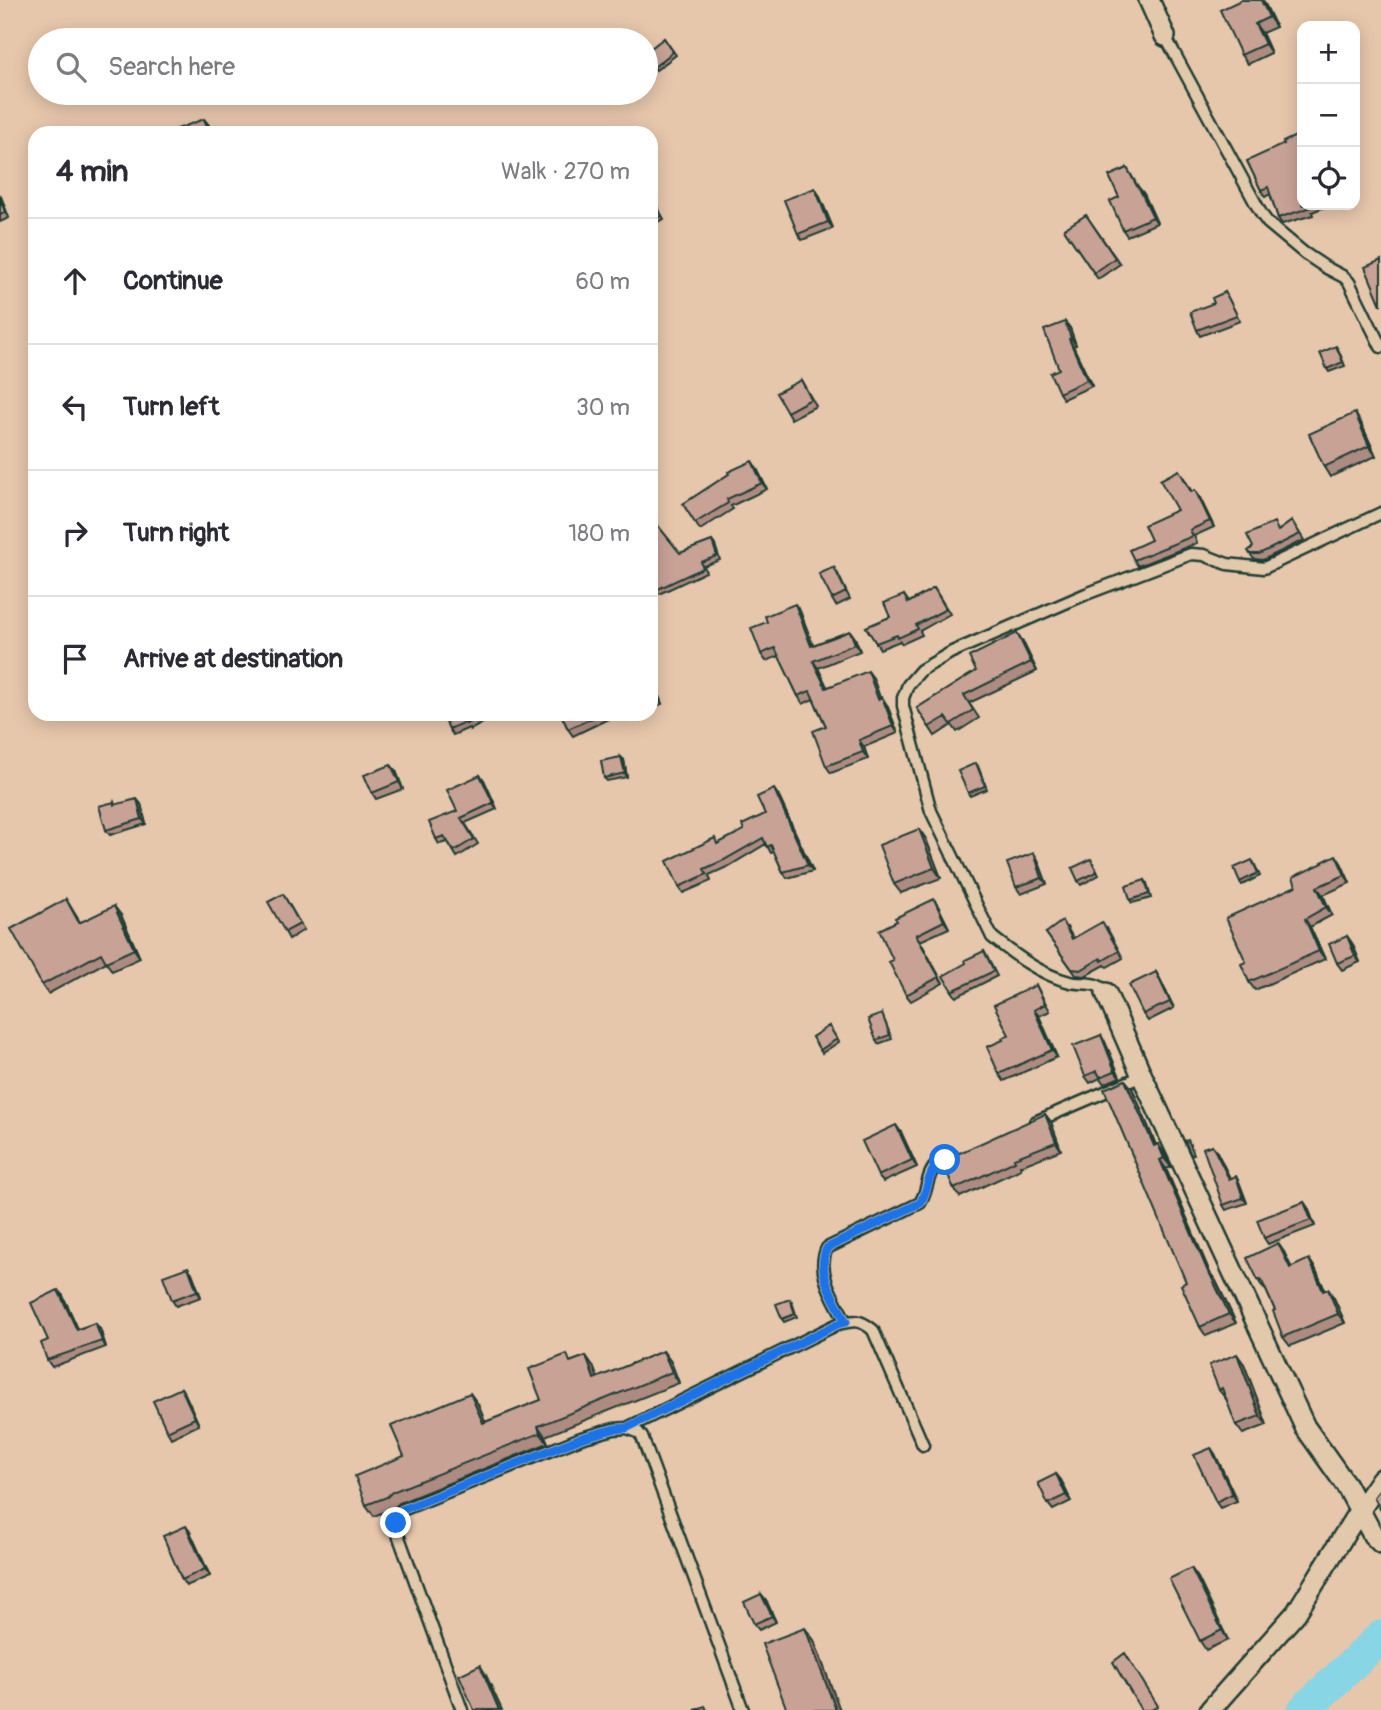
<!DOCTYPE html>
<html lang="en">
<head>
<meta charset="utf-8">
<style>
	:root { --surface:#fff; --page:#f2f2f3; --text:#2b2b33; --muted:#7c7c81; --line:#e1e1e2 }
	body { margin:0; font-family:Pangolin,sans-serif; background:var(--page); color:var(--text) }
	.controls { position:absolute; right:21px; top:21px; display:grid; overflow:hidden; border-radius:14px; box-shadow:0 4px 18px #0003 }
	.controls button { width:63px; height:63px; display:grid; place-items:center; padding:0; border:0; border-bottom:2px solid var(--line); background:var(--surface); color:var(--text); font:35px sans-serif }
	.stop { position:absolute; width:21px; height:21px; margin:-16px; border:5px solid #1a73e8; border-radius:50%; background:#fff }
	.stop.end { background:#1a73e8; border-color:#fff; box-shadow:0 2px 7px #0008 }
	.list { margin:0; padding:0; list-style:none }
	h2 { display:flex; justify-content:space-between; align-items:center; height:91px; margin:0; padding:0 28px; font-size:30px }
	h2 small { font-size:23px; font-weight:400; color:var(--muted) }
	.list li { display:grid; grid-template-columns:46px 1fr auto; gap:21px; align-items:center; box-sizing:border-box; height:126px; padding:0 28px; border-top:2px solid var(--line) }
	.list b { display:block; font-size:26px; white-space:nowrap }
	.list em { font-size:23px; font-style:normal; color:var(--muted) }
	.icon { flex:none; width:38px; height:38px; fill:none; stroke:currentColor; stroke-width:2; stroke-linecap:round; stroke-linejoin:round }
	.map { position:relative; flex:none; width:1381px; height:1710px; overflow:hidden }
	.search { position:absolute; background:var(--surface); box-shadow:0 4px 18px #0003; left:28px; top:28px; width:630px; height:77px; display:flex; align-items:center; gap:18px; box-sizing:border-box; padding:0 24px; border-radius:38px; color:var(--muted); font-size:26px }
	.panel { position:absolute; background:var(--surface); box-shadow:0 4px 18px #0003; left:28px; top:126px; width:630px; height:595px; border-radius:21px }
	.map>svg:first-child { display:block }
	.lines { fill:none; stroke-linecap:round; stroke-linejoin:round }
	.river { stroke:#87d5e5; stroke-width:33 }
	.lane-casing { stroke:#1f3d34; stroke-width:15 }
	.street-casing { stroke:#1f3d34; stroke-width:24 }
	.lane { stroke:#e3c9ab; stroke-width:10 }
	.street { stroke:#e3c9ab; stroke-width:19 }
	.wall { fill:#ad8b81; stroke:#1f3d34; stroke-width:2 }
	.shaded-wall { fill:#8d7169; stroke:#1f3d34; stroke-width:2 }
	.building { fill:#c9a296; stroke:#1f3d34; stroke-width:2 }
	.route { stroke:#1a73e8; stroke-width:9 }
</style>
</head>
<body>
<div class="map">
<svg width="1381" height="1710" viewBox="0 0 1381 1710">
	<rect width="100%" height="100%" fill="#e7c7ac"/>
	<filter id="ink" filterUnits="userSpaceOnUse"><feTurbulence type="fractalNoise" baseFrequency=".0143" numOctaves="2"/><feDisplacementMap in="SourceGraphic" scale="14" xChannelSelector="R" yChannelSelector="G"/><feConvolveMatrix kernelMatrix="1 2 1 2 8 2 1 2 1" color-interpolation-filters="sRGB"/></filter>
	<g filter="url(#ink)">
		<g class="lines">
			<path class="river" d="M1304,1710l77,-73"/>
			<g class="lane-casing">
				<path id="lane" d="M1165,36l97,179 6,8 36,30 21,14 19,10 5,5 32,65
					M1106,993c-8,-13 -23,-8 -36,-11 -29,-7 -55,-27 -78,-45l-61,-126 -28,-105v-8l5,-13 13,-15 31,-18 134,-58 105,-40 13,1 23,9 37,4 117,-55
					M1035,1122l107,-46
					M846,1322c-11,-22 -31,-50 -19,-74l93,-45c8,-11 6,-29 17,-39 4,-3 11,-5 16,-8
					M627,1428l211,-104c16,-4 22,-5 35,6l50,115
					M462,1710l-66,-181 2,-14 4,-5 179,-72 33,-9 13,-1 11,4 4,5 101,273"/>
			</g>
			<g class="street-casing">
				<path id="street" d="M1149,0l16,36
					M1106,993l36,83 163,351 41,58 27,50 8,8
					M1210,1710l86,-97 63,-102 22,-32"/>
			</g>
			<use href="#lane" class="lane"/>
			<use href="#street" class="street"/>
		</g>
		<path class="wall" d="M1264,2l12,25 -14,6 9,20 -23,11 -7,-9z
			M664,38l12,17 -20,15 -10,-13z
			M1247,161l55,44h27l-17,7 1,3 -31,9 -4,-6 -8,-24 -5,3 -4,-7z
			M1127,168l12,20 5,6 13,29 -30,13 -4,-6 -4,-33z
			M0,194l9,24 -9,4z
			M819,195l14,33 -31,12 -4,-6z
			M654,201l10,18 -13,6v-23z
			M1086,215l34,49 -22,15 -34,-50z
			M1225,292l15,29 -40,15 -3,-6z
			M1065,322l5,6 6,17 -3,1 19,40 -29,13 -4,-6v-24z
			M1338,349l7,17 -16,6 -2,-3z
			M801,380l15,26 -25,13 -4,-7z
			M1361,423l15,33 -46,21 -6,-10z
			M756,467l11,22 -36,17 2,3 -33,21 -17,-26 46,-30z
			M1183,476l9,16 7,4 15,31 -20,9 3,7 -59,23 -4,-6 43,-50z
			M1292,521l12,19 -41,20 -9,-1 -4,-5 29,-24z
			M712,541l3,4 5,15 -16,6 2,6 -47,22 -3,-4 24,-37z
			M838,574l12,25 -14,7 -4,-7z
			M934,588l16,26 -30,17 2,4 -20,9 -2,-3 -20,8 -14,-22 24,-10 14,-22 5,7z
			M800,611l13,34 37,-14 5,7 5,13 -42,17 9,19 46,-9 7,20 7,7 11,28 -34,14 4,12 -37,14 -5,-7v-40l-13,-27 -10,5 -5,-8 -19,-40 -13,5 -5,-7z
			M1017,633l6,9 14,29 -68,32 10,15 -22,14 -5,-7 -17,11 -18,-28 59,-37z
			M651,676l11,28 -11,4z
			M452,714h47l-29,16 -1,-2 -16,7 -4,-6z
			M561,714h44l3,5 -35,17 -5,-7z
			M624,760l3,17 -20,4 -3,-3z
			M978,766l9,23 -17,7 -2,-3z
			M396,771l7,18 -27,10 -4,-6z
			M480,775l4,5 13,29 -32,14 13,21 -21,13 -9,-15 -9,2 -3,-5 21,-28z
			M778,795l35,76 -26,7 -4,-6 -9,-20 -3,1 -5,-9 -37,22 -20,9 2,6 -28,12 -4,-6 39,-43 26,-14 21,-16z
			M114,802l1,3 26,-1 5,20 -36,11 -4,-5z
			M919,829l7,10 15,39 -40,15 -7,-9z
			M1038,860l9,24 -26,10 -5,-7z
			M1093,863l6,12 -18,10 -3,-4z
			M1254,863l6,13 -18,9 -2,-3z
			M1341,863l9,20 -27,12 9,20 -22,12 15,32 -70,31 -6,-8 -3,-20 50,-76z
			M1145,880l2,3 4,15 -19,5 -2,-3z
			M283,894l21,36 -15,9 -4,-7z
			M66,899l14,23 41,-7 19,43 -28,13 -6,-9 -58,32 -6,-9z
			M938,906l11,22 -29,13 23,42 -32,18 -5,-6 -13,-35z
			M1067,927l6,11 34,-10 16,30 -16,9 -2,-2 -20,11 -9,-1 -30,-42z
			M1347,936l5,7 8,19 -18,8 -5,-7z
			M984,951l13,25 -41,21 -4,-6 14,-28z
			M1156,972l4,7 14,29 -26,13 -5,-7z
			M1036,985l14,26 -11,5 18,41 -53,24 -5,-7 4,-34 6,-5z
			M882,1014l10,25 -14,5 -2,-4z
			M829,1026l10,16 -17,11 -10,-16z
			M1105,1042l15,35 -16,7 -4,-6 -10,5 -5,-7z
			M1132,1088l24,57 2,-1 6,9 7,14 -5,2 44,104 6,8 20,42 -30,13 -6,-9 -14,-45z
			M1045,1114l6,8 10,28 -41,16 1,3 -61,28 -6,-8z
			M901,1132l16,35 -34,15 -5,-6z
			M1216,1150l14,28 9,4 8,21 -21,7 -3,-5z
			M1304,1202l4,6 7,18 -47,18 -4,-6z
			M1284,1252l7,15 24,1 10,22 3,-1 6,9 11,25 -55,23 -7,-9 -8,-27 -10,-22 -1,1 -6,-9z
			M192,1273l9,24 -25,9 -4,-6z
			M63,1296l15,33 17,-6 5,6 6,18 -54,20 -5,-7 1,-20z
			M792,1302l5,15 -13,5 -2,-3z
			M663,1351l8,11 8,21 -134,53 3,7 -149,60 -5,5 -20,8 -8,-11 38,-49 74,-52 7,18 56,-22 31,-39 14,-5 7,10 4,12z
			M1244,1364l23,61 -24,9 -7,-9 -9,-26h-1l-7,-9z
			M181,1388l4,6 14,31 -28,13 -4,-7z
			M1211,1448l4,6 22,47 -17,7 -4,-6z
			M1056,1474l5,6 10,21 -18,9 -5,-6z
			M190,1532l20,44 -24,10 -4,-6z
			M1191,1568l7,10 30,62 -22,10 -6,-9z
			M761,1594l5,6 10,22 -17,8 -5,-6z"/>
		<path class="shaded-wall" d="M1261,0h1l2,2 12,25 -7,-10z
			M1255,24l7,9 9,20 -6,-9z
			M204,119l5,6 3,8h-2z
			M815,188l4,7 14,33 -5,-6z
			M1139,188l5,6 13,29 -4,-6z
			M0,194l9,24 -4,-6 -5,-13z
			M1065,322l5,6 6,17 -5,-7z
			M1069,339l4,7 19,40 -5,-6z
			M1355,413l6,10 15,33 -7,-10z
			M752,461l4,6 11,22 -5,-6z
			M1195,490l4,6 15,31 -4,-6z
			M795,604l5,7 16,42 -5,-7z
			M850,631l5,7 5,13 -5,-7z
			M1017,633l6,9 14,29 -6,-9z
			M813,661l5,7 13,27 -5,-7z
			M868,671l5,7 10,28 -5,-7z
			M651,676l11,28 -5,-7 -6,-16z
			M882,697l5,8 11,28 -5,-7z
			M859,740l5,7 4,12 -5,-7z
			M621,757l3,3 3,17 -2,-4z
			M391,765l5,6 7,18 -4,-7z
			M480,775l4,5 13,29 -4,-6z
			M774,789l4,6 35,76 -5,-6z
			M137,799l4,5 5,20 -4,-5z
			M919,829l7,10 15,39 -7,-10z
			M1034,853l4,7 9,24 -5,-6z
			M1336,855l5,8 9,20 -5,-8z
			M1317,887l6,8 9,20 -6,-8z
			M934,899l4,7 11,22 -5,-7z
			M114,906l7,9 19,43 -6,-9z
			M1305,919l5,8 15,32 -6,-8z
			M916,935l4,6 23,42 -4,-6z
			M1347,936l5,7 8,19 -5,-6z
			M1156,972l4,7 14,29 -4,-6z
			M1034,1010l5,6 18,41 -5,-7z
			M1101,1035l4,7 15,35 -5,-6z
			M1125,1080l7,8 28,67 -6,-9z
			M1045,1114l6,8 10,28 -5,-8z
			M896,1125l5,7 16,35 -5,-7z
			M1158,1144l6,9 7,14 -7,-9z
			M1212,1145l4,5 16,34 -3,-5z
			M1160,1160l6,9 44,104 6,8 20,42 -7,-9 -21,-42z
			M1236,1176l3,6 8,21 -4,-5z
			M1304,1202l4,6 7,18 -4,-6z
			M1278,1243l6,9 12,25 -6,-9z
			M1309,1259l6,9 14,32 -6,-9z
			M188,1267l4,6 9,24 -4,-6z
			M1328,1289l6,9 11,25 -7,-9z
			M58,1290l5,6 18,40 -4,-6z
			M95,1323l5,6 6,18 -4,-6z
			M663,1351l8,11 8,21 -7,-11z
			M1237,1354l7,10 23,61 -7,-9z
			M586,1356l7,10 9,23 -8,-10z
			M181,1388l4,6 14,31 -4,-7z
			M470,1393l8,11 12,30 -7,-11z
			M538,1426l7,10 3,7 -8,-10z
			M1211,1448l4,6 22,47 -5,-7z
			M1056,1474l5,6 10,21 -5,-6z
			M186,1526l4,6 20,44 -5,-7z
			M1191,1568l7,10 30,62 -6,-10z
			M761,1594l5,6 10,22 -4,-6z
			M805,1628l9,12 26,70h-4z
			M480,1665l6,10 16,35h-3z"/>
		<path class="building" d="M1241,0h20l8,17 -14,7 10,20 -24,11 -21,-45z
			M664,38l9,14 -19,15 -8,-11v-4z
			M204,119l6,14h-35l-1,-3z
			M1302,133v72h8l-2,1 1,2 -31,10 -10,-31 -7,3 -14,-29 37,-17 -1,-2z
			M1127,168l11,20h1l14,29 -30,13 -13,-29 9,-4 -10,-21z
			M815,188l13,34 -30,12 -14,-34z
			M0,199l5,13 -5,2z
			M654,201l7,15 -10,5v-19z
			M1086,215l29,43 -21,15 -30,-44z
			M1381,260v45l-16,-38z
			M1225,292l12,23 -40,15 -7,-18 24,-9 -2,-5z
			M1065,322l6,16 -2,1 18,41 -28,13 -9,-20 9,-4 -15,-39z
			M1336,346l7,16 -16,7 -7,-16z
			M801,380l10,19 -24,13 -11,-19z
			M1355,413l14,33 -45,21 -15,-33z
			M752,461l10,22 -35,16 1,4 -33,20 -12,-19 46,-30 -1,-2z
			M1179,470l12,22 4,-2 15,31 -20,9 3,6 -59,24 -5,-10 22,-10 -7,-15 33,-15 -17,-30z
			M1292,521l8,13 -41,20h-9l-2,-3 5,-4 -6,-12 27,-13 4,9z
			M655,522l25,31 32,-12 5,15 -16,6 2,6 -47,22 -5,-11v-54z
			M834,567l12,25 -14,7 -13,-25z
			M934,588l12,21 -30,16 2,4 -20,9 -1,-3 -21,8 -10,-16 24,-10 -6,-14 20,-8 4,8z
			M795,604l16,42 39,-15 5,13 -42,17 13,27 42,-17 10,28 4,-2 11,29 -34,14 4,12 -37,14 -13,-35 13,-5 -16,-35 -12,5 -23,-48 -14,6 -10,-26 16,-6 -2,-6z
			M1017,633l14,29 -67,33 9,15 -22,14 -5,-7 -17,10 -12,-19 59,-37 -7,-14z
			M651,681l6,16 -6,3z
			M452,714h32l-18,10 -1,-2 -16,7 -5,-11z
			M561,714h40l-33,15z
			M621,757l4,16 -21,5 -3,-17z
			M976,763l9,23 -17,7 -10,-22z
			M391,765l8,17 -27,11 -8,-18z
			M480,775l13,28 -32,15 13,21 -20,12 -10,-15 -8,3 -7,-17 28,-11 -10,-21z
			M774,789l34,76 -25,7 -12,-27 -4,2 -4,-9 -39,22 -20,9 3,5 -28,13 -12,-26 48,-23 2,6 27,-14 -2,-5 23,-11 -8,-17z
			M137,799l5,20 -36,11 -7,-24 15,-4v3z
			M919,829l15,39 -40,16 -15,-39z
			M1034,853l8,25 -26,9 -9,-24z
			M1336,855l9,20 -28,12 9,20 -21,12 14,32 -70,31 -8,-18 5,-2 -20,-44 70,-32 -3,-9 30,-14 -1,-1z
			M1091,859l6,13 -19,9 -6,-13z
			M1252,860l6,13 -18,9 -6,-14z
			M1145,880l4,14 -19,6 -4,-14z
			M283,894l17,30 -15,8 -17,-30z
			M66,899l13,24 35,-17 20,43 -28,13 -5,-9 -59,32 -31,-56z
			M934,899l10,22 -28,14 23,42 -33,18 -17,-33 4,-2 -14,-30 18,-9 -2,-3z
			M1062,921l10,18 30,-17 17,29 -17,10 -1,-3 -20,12 -9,-1 -26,-36z
			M1347,936l8,20 -18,7 -8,-19z
			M984,951l10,20 -42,20 -9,-15 23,-13 -1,-3z
			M1156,972l14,30 -27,12 -14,-29z
			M1036,985l9,19 -11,6 18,40 -53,24 -12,-27 16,-7 -1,-2 7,-3 -15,-30z
			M882,1014l8,21 -14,5 -8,-21z
			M829,1026l8,13 -17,11 -8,-13z
			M1101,1035l14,36 -15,6 -3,-6 -12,5 -12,-30z
			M1125,1080l29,66 4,-2 6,14 -4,2 48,112h1l20,42 -29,13 -19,-42 5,-3 -82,-193z
			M1045,1114l11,28 -42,16 1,3 -61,28 -12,-28z
			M896,1125l16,35 -34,16 -16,-35z
			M1188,1140l6,14 -3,1 -6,-14z
			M1212,1145l17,34 7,-3 7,22 -20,7 -20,-57z
			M1304,1202l7,18 -47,18 -7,-18z
			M1278,1243l12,25 19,-9 14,32 5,-2 10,25 -55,23 -10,-26 2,-1 -14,-31 -3,1 -11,-22z
			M188,1267l9,24 -25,9 -9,-24z
			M58,1290l19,40 18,-7 7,18 -55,19 -6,-17 7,-3 -17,-37z
			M790,1299l5,15 -13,5 -6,-15z
			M663,1351l9,21 -134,54 2,7 -148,59 -5,5 -21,8 -11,-29 49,-20 -13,-30 79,-33 13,30 58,-23 -12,-31 38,-15 3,8 16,-6 8,23z
			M1237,1354l23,62 -24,9 -14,-37 -3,2 -10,-25z
			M181,1388l14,30 -28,13 -14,-30z
			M1211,1448l21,46 -16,8 -22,-47z
			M1056,1474l10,21 -18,9 -10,-21z
			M1381,1488v23l-7,-14z
			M186,1526l19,43 -23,11 -19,-44z
			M1191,1568l31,62 -22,11 -31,-62z
			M761,1594l11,22 -18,8 -10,-22z
			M805,1628l31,82h-49l-25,-66z
			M1125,1653l33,53 -7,4h-10l-28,-48z
			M480,1665l19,45h-25l-15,-35z
			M705,1706l2,4h-12z"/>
	</g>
	<g class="lines" filter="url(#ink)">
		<path class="route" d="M396,1523l2,-8 4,-5 179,-72 33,-9 12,-1 212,-104 8,-2c-11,-22 -31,-50 -19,-74l93,-45c10,-14 6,-35 25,-43"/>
	</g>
</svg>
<div class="controls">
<button>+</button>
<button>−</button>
<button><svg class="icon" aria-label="locate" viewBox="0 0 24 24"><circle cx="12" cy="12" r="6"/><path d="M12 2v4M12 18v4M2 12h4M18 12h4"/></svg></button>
</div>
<div class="stop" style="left:945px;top:1160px"></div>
<div class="stop end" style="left:396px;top:1523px"></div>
<div class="search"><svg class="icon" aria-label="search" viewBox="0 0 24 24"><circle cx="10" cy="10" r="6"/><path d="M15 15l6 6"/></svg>Search here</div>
<section class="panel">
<h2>4 min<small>Walk · 270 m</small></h2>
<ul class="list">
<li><svg class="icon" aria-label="ahead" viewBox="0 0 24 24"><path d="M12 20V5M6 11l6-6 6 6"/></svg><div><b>Continue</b></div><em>60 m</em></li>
<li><svg class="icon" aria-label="left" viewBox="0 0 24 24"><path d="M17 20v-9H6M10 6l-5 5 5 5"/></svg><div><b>Turn left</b></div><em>30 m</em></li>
<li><svg class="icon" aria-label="right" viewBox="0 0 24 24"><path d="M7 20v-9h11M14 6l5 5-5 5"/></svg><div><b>Turn right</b></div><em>180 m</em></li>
<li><svg class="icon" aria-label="arrive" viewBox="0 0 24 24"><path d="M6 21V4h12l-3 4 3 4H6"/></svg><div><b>Arrive at destination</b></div></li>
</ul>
</section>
</div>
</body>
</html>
